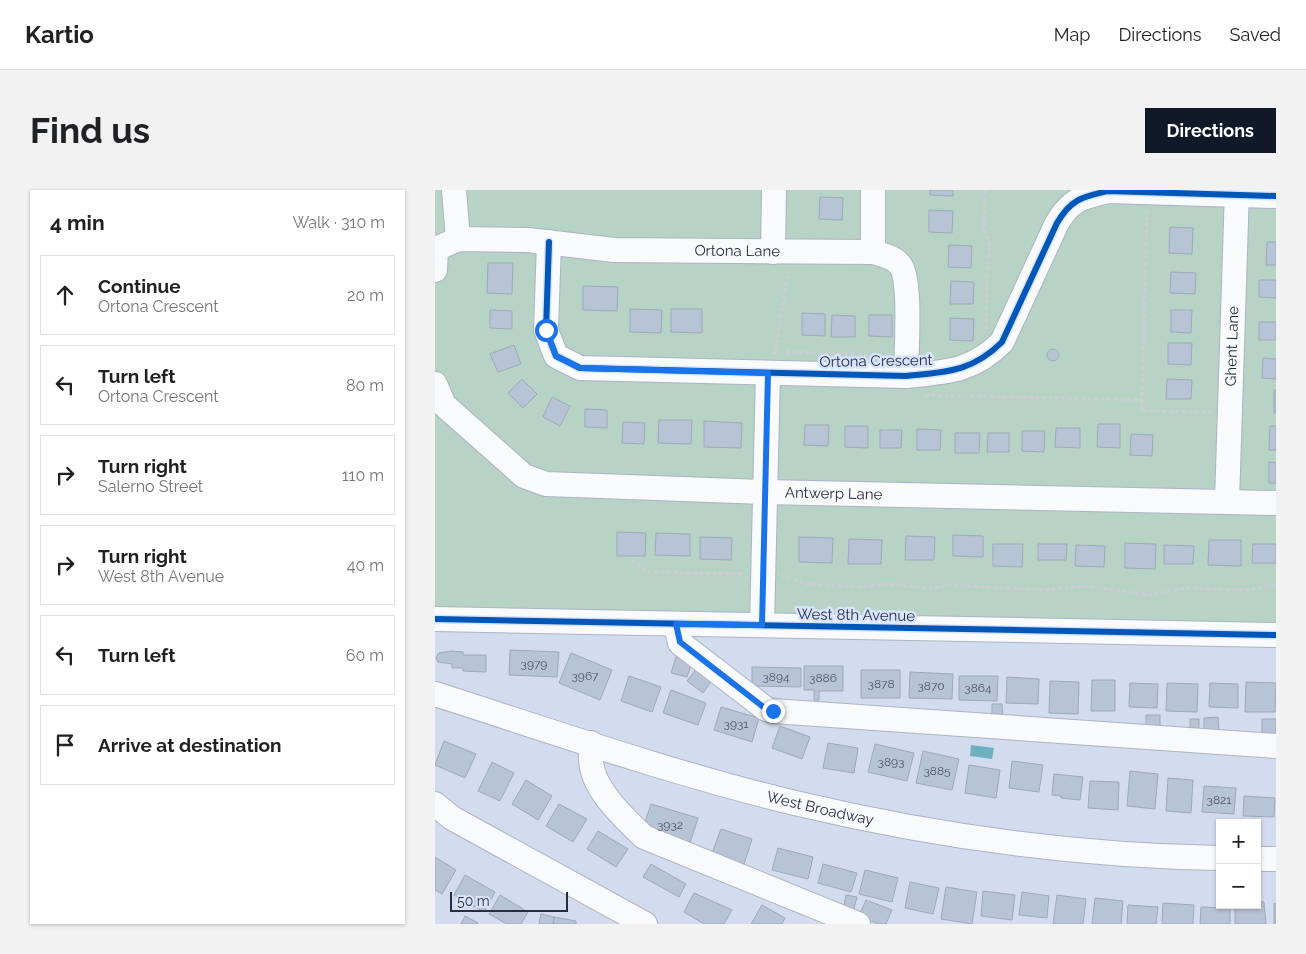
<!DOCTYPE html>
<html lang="en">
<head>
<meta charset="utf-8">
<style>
	:root { --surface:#fff; --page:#f2f2f2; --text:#202124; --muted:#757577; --line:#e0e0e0; --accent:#111827 }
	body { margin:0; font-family:Raleway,sans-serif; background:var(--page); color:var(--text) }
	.controls { position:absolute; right:15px; bottom:15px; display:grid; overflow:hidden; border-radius:0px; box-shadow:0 1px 4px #0004 }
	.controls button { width:45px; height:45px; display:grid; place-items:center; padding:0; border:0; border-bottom:1px solid var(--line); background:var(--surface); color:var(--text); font:25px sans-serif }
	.scale { position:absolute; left:15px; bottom:12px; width:118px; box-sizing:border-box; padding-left:5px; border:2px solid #272e3f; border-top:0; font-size:14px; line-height:18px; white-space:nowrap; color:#272e3f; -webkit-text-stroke:4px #d8e3ff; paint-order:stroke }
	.stop { position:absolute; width:15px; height:15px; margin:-11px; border:4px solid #1a73e8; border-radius:50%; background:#fff }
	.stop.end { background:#1a73e8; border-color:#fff; box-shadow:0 1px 5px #0008 }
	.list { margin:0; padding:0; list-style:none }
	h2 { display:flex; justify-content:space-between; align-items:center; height:65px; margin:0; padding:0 20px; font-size:21px }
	h2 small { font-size:16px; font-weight:400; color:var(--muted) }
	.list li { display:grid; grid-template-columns:32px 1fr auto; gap:15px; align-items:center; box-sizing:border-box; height:80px; margin:0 10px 10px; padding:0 10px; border:1px solid var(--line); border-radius:0px }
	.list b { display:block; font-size:19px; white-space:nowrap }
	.list p { margin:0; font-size:16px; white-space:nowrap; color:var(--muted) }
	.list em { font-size:16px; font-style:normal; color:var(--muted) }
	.icon { flex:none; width:28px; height:28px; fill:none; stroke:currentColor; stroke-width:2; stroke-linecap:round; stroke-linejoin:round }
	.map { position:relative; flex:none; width:841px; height:734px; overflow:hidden; border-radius:0px }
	header { display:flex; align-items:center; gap:30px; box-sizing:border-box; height:70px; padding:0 25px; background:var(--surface); border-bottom:1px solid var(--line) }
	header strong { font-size:24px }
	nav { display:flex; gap:28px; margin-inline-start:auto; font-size:18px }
	.intro { display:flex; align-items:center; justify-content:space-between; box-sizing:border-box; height:120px; padding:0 30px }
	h1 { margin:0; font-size:35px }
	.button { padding:12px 22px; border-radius:0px; background:var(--accent); color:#fff; font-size:18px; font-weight:700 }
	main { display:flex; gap:30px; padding:0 30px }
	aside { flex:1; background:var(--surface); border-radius:0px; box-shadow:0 1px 4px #0004 }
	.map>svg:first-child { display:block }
	.green { fill:#b6d3c5 }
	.water { fill:#6eb0be }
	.building { fill:#b7c4d6; stroke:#9ea9b8 }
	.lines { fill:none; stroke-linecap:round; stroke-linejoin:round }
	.minor-casing { stroke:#acb3c4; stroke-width:26 }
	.path { stroke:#cbced4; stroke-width:3; stroke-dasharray:4 2.5; stroke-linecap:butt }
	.minor { stroke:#f8fafc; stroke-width:24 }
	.cycleway-casing { stroke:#d8e3ff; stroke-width:9 }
	.cycleway { stroke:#0057b8; stroke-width:6 }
	.route { stroke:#1a73e8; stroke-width:6 }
	.labels { text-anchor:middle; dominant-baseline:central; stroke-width:5; stroke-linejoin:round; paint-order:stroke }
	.number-label { font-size:12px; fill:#4c5566 }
	.street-label { font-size:15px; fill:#272e3f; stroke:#d8e3ff }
</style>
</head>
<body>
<header>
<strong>Kartio</strong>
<nav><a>Map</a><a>Directions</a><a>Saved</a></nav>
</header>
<div class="intro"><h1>Find us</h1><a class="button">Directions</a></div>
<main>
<aside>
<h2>4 min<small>Walk · 310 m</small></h2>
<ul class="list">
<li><svg class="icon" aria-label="ahead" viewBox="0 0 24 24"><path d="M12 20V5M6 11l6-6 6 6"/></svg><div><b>Continue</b><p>Ortona Crescent</p></div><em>20 m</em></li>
<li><svg class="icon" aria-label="left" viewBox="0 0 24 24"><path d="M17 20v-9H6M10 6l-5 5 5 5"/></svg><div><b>Turn left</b><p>Ortona Crescent</p></div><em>80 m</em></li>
<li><svg class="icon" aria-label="right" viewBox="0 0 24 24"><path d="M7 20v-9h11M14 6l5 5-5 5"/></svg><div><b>Turn right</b><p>Salerno Street</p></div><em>110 m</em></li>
<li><svg class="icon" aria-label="right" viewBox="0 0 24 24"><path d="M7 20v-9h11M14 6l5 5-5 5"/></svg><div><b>Turn right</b><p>West 8th Avenue</p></div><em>40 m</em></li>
<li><svg class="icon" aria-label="left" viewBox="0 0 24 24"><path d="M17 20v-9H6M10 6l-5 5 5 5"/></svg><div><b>Turn left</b></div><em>60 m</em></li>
<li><svg class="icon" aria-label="arrive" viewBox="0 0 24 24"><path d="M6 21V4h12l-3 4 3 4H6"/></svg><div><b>Arrive at destination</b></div></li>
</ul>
</aside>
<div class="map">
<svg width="841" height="734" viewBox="0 0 841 734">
	<rect width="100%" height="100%" fill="#d3dbee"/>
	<path class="green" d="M0,0h841v435l-841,-17z"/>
	<path class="water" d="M536,555l23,3 -2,11 -22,-3z"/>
	<path class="building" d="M495,0h23v6l-23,-1z
		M385,7l23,1 -1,22 -23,-1z
		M494,20l24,1 -1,22 -23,-1z
		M735,37l23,1 -1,26 -23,-1z
		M832,52h9v23h-10z
		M514,55l23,1 -1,22 -23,-1z
		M53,73h25l-1,31 -25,-1z
		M736,82l25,1 -1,21 -25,-1z
		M824,90h17v18l-17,-1z
		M516,91l23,1 -1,22h-23z
		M148,96l35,1 -1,24 -34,-1z
		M195,119l32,1 -1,23 -31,-1z
		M236,119h31v24l-31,-1z
		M55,120l22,1v18l-22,-1z
		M736,120h21l-1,23 -20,-1z
		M367,123l23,1v22l-23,-1z
		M397,125l23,1v21h-24z
		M434,125h23v22l-23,-1z
		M515,128l24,1 -1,22 -23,-1z
		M824,132h17v18h-17z
		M733,153h24l-1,22 -23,-1z
		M79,155l7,19 -23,8 -8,-18z
		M612 165a6 6 0 1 1 12 0a6 6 0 1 1-12 0Z
		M828,168l13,1v20l-14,-1z
		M87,189l15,15 -14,14 -15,-15z
		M732,189l25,1 -1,19h-25z
		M839,200h2v23h-2z
		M117,207l18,9 -10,20 -17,-9z
		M150,219l22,1v18l-22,-1z
		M224,230h33l-1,24 -33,-1z
		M269,231l38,2 -1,25 -37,-1z
		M188,232l22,1 -1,21 -22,-1z
		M663,234h22v24l-23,-1z
		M370,235h24l-1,21 -24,-1z
		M410,236h23v22l-23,-1z
		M835,236h6v24h-7z
		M621,238h24v20l-25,-1z
		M482,239l24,1 -1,20h-23z
		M445,240h22l-1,18h-21z
		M587,241h23l-1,21 -22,-1z
		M520,243h25l-1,20h-24z
		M553,243h21v19h-22z
		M696,244l22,1 -1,21 -22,-1z
		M834,272l7,1v20h-7z
		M182,342l29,1 -1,23h-28z
		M221,343l34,1v22l-35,-1z
		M518,345l30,1v21l-30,-1z
		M471,346l29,1 -1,23h-29z
		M265,347l32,1 -1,22 -31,-1z
		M364,347l34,1 -1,25 -33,-1z
		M414,349l33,1 -1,24h-33z
		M774,350h32v26l-33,-1z
		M690,353l31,1 -1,25 -30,-1z
		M558,354h30l-1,23 -29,-1z
		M603,354h29l-1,16h-28z
		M818,354h23v19h-24z
		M641,355l29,1 -1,21 -29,-1z
		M729,355l30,1 -1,18h-29z
		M75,460l49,2 -2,25 -48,-2z
		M17,461l11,1v3h23v17l-23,-1v-3h-11v-4l-14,-2 -2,-4 3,-5z
		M136,463l41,17 -12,30 -41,-17z
		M241,467l16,5 -5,15 -16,-4z
		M369,476h39v25h-24v9h-5v-10h-10z
		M263,477l15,12 -10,14 -16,-12z
		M317,477l49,1v19l-49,-1z
		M426,480h39v28h-39z
		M475,482l43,2 -1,25 -43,-1z
		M194,486l32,11 -9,25 -31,-11z
		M524,486h39l-1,25 -38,-1z
		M572,487l32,2 -1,25 -32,-1z
		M657,490h23v31h-24z
		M615,491l29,1 -1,32 -29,-1z
		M811,492l30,1 -1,29h-30z
		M695,493l28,1 -1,24 -28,-1z
		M732,493l31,1 -1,28 -31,-1z
		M775,493l28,1v24l-29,-1z
		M236,500l35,13 -8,22 -35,-12z
		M557,514h10l1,17h-11z
		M286,517l38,11 -7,24 -38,-12z
		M711,525h14v15h-14z
		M783,527l1,16 -15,1v-16z
		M755,529h9v15h-9z
		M827,529h14v21h-14z
		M345,536l30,11 -8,22 -30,-11z
		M9,551l32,13 -11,24 -30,-13z
		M393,553l30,5 -4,25 -31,-5z
		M440,554l39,9 -7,28 -39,-9z
		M488,561l36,8 -7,31 -36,-7z
		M577,571l31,4 -4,27 -30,-4z
		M57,572l22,11 -14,28 -22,-10z
		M534,575l31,5 -4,28 -31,-5z
		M695,581l28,3 -3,35 -28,-3z
		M619,584l29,3 -3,23 -19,-2v-2l-9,-1z
		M733,588l25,2 -2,33 -25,-2z
		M91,590l26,16 -14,24 -26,-16z
		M655,591l29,1 -1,28 -30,-2z
		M769,596l32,2 -2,26 -32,-2z
		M809,606l31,2 -1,19 -31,-1z
		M124,614l28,15 -14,23 -27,-16z
		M216,614l47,14 -9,28 -47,-15z
		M286,639l31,10 -8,25 -32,-11z
		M163,641l30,18 -12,18 -29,-18z
		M343,658l35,9 -5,22 -36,-9z
		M0,667l21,13 -14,24 -7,-4z
		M216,674l35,20 -7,13 -36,-20z
		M388,674l34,9 -6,19 -33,-9z
		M430,680l33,8 -6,24 -33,-8z
		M30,685l30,17 -11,20 -30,-17z
		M475,692l29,6 -6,26 -28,-6z
		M511,697l31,5 -5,32 -31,-5z
		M548,701l32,4 -3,25 -31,-4z
		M587,702l27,4 -2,22 -28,-3z
		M259,703l38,17 -8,14h-20l-20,-12z
		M65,705l28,17 -7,12h-14l-18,-10z
		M411,705l11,2 -4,16 -10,-3z
		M622,705l29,4 -3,25h-30z
		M660,708l28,3 -2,23h-29z
		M431,710l26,10 -6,14h-8l-19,-8z
		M822,712h7l2,22h-31v-19h22z
		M728,713l31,2 -1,19h-31z
		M839,713l2,1v20h-2z
		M327,715l23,13 -3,6h-31z
		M693,715l30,2 -2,17h-29z
		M766,717l29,1v16h-30z
		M106,724l13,3 -1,7h-14z
		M30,726l13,7 -1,1h-16z
		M119,727l22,4v3h-23z"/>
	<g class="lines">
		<g class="minor-casing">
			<g id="minor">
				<path d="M19,0l4,49"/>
				<path d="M438,0v62"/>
				<path d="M114,52l-3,88 10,26 24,12 326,8c40,-4 66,-4 96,-34l55,-119c14,-24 25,-26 51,-32l168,5"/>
				<path d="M338,62l1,-62"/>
				<path id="s1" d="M0,80l1,-21 22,-10 70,1 86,10 259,2c10,3 21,5 27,13 12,15 6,89 6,111"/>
				<path id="s2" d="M0,194l9,21 80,71 22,8 219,8 511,11"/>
				<path id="s3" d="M792,311l10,-311"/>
				<path d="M0,429l841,16"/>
				<path d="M241,434l4,19 86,66 7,2 503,35"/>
				<path d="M327,435l6,-252"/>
				<path id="s4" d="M0,504c119,38 239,80 360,109 139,33 282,53 425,55"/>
				<path d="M156,553c0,8 -1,17 1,24 4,25 34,53 52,70l214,87"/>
				<path d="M0,614l17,14 193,106"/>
				<path d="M822,669h19"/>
			</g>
		</g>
		<path class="path" d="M550,0l-1,37 6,19 -3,23 -1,60
			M351,162l101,3
			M337,163h3l13,-82
			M490,205l217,5 5,-190
			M707,210l-1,11 72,1
			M197,370l16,12 97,2
			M346,385l25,9 32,2 23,1 28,-3 42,4 20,-3 93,5 41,-4 66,9 33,-7 63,2 29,-6"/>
		<use href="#minor" class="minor"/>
		<g class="cycleway-casing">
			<path id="cycleway" d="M114,52l-3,88 10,26 24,12 326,8c40,-4 66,-4 96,-34l55,-119c14,-24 25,-26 51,-32l168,5
				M0,429l841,16"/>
		</g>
		<use href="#cycleway" class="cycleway"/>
	</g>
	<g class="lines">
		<path class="route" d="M111,140l10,26 24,12 188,5 -6,252 -86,-1 4,18 86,67 7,2"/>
	</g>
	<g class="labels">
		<g class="number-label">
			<text x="99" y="474">3979</text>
			<text x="150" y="486">3967</text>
			<text x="341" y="487">3894</text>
			<text x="388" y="488">3886</text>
			<text x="446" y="494">3878</text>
			<text x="496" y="496">3870</text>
			<text x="543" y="498">3864</text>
			<text x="301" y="534">3931</text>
			<text x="456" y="572">3893</text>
			<text x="502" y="581">3885</text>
			<text x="784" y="610">3821</text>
			<text x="235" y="635">3932</text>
		</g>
		<g class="street-label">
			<text stroke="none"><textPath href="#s1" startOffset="325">Ortona Lane</textPath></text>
			<text stroke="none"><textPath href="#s3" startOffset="155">Ghent Lane</textPath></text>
			<text transform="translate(441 171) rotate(-1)">Ortona Crescent</text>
			<text stroke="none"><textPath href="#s2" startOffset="441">Antwerp Lane</textPath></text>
			<text transform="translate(421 425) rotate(1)">West 8th Avenue</text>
			<text stroke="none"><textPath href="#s4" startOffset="402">West Broadway</textPath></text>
		</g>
	</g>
</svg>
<div class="controls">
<button>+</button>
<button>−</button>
</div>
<div class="scale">50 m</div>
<div class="stop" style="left:111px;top:140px"></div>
<div class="stop end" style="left:338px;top:521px"></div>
</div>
</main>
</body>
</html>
